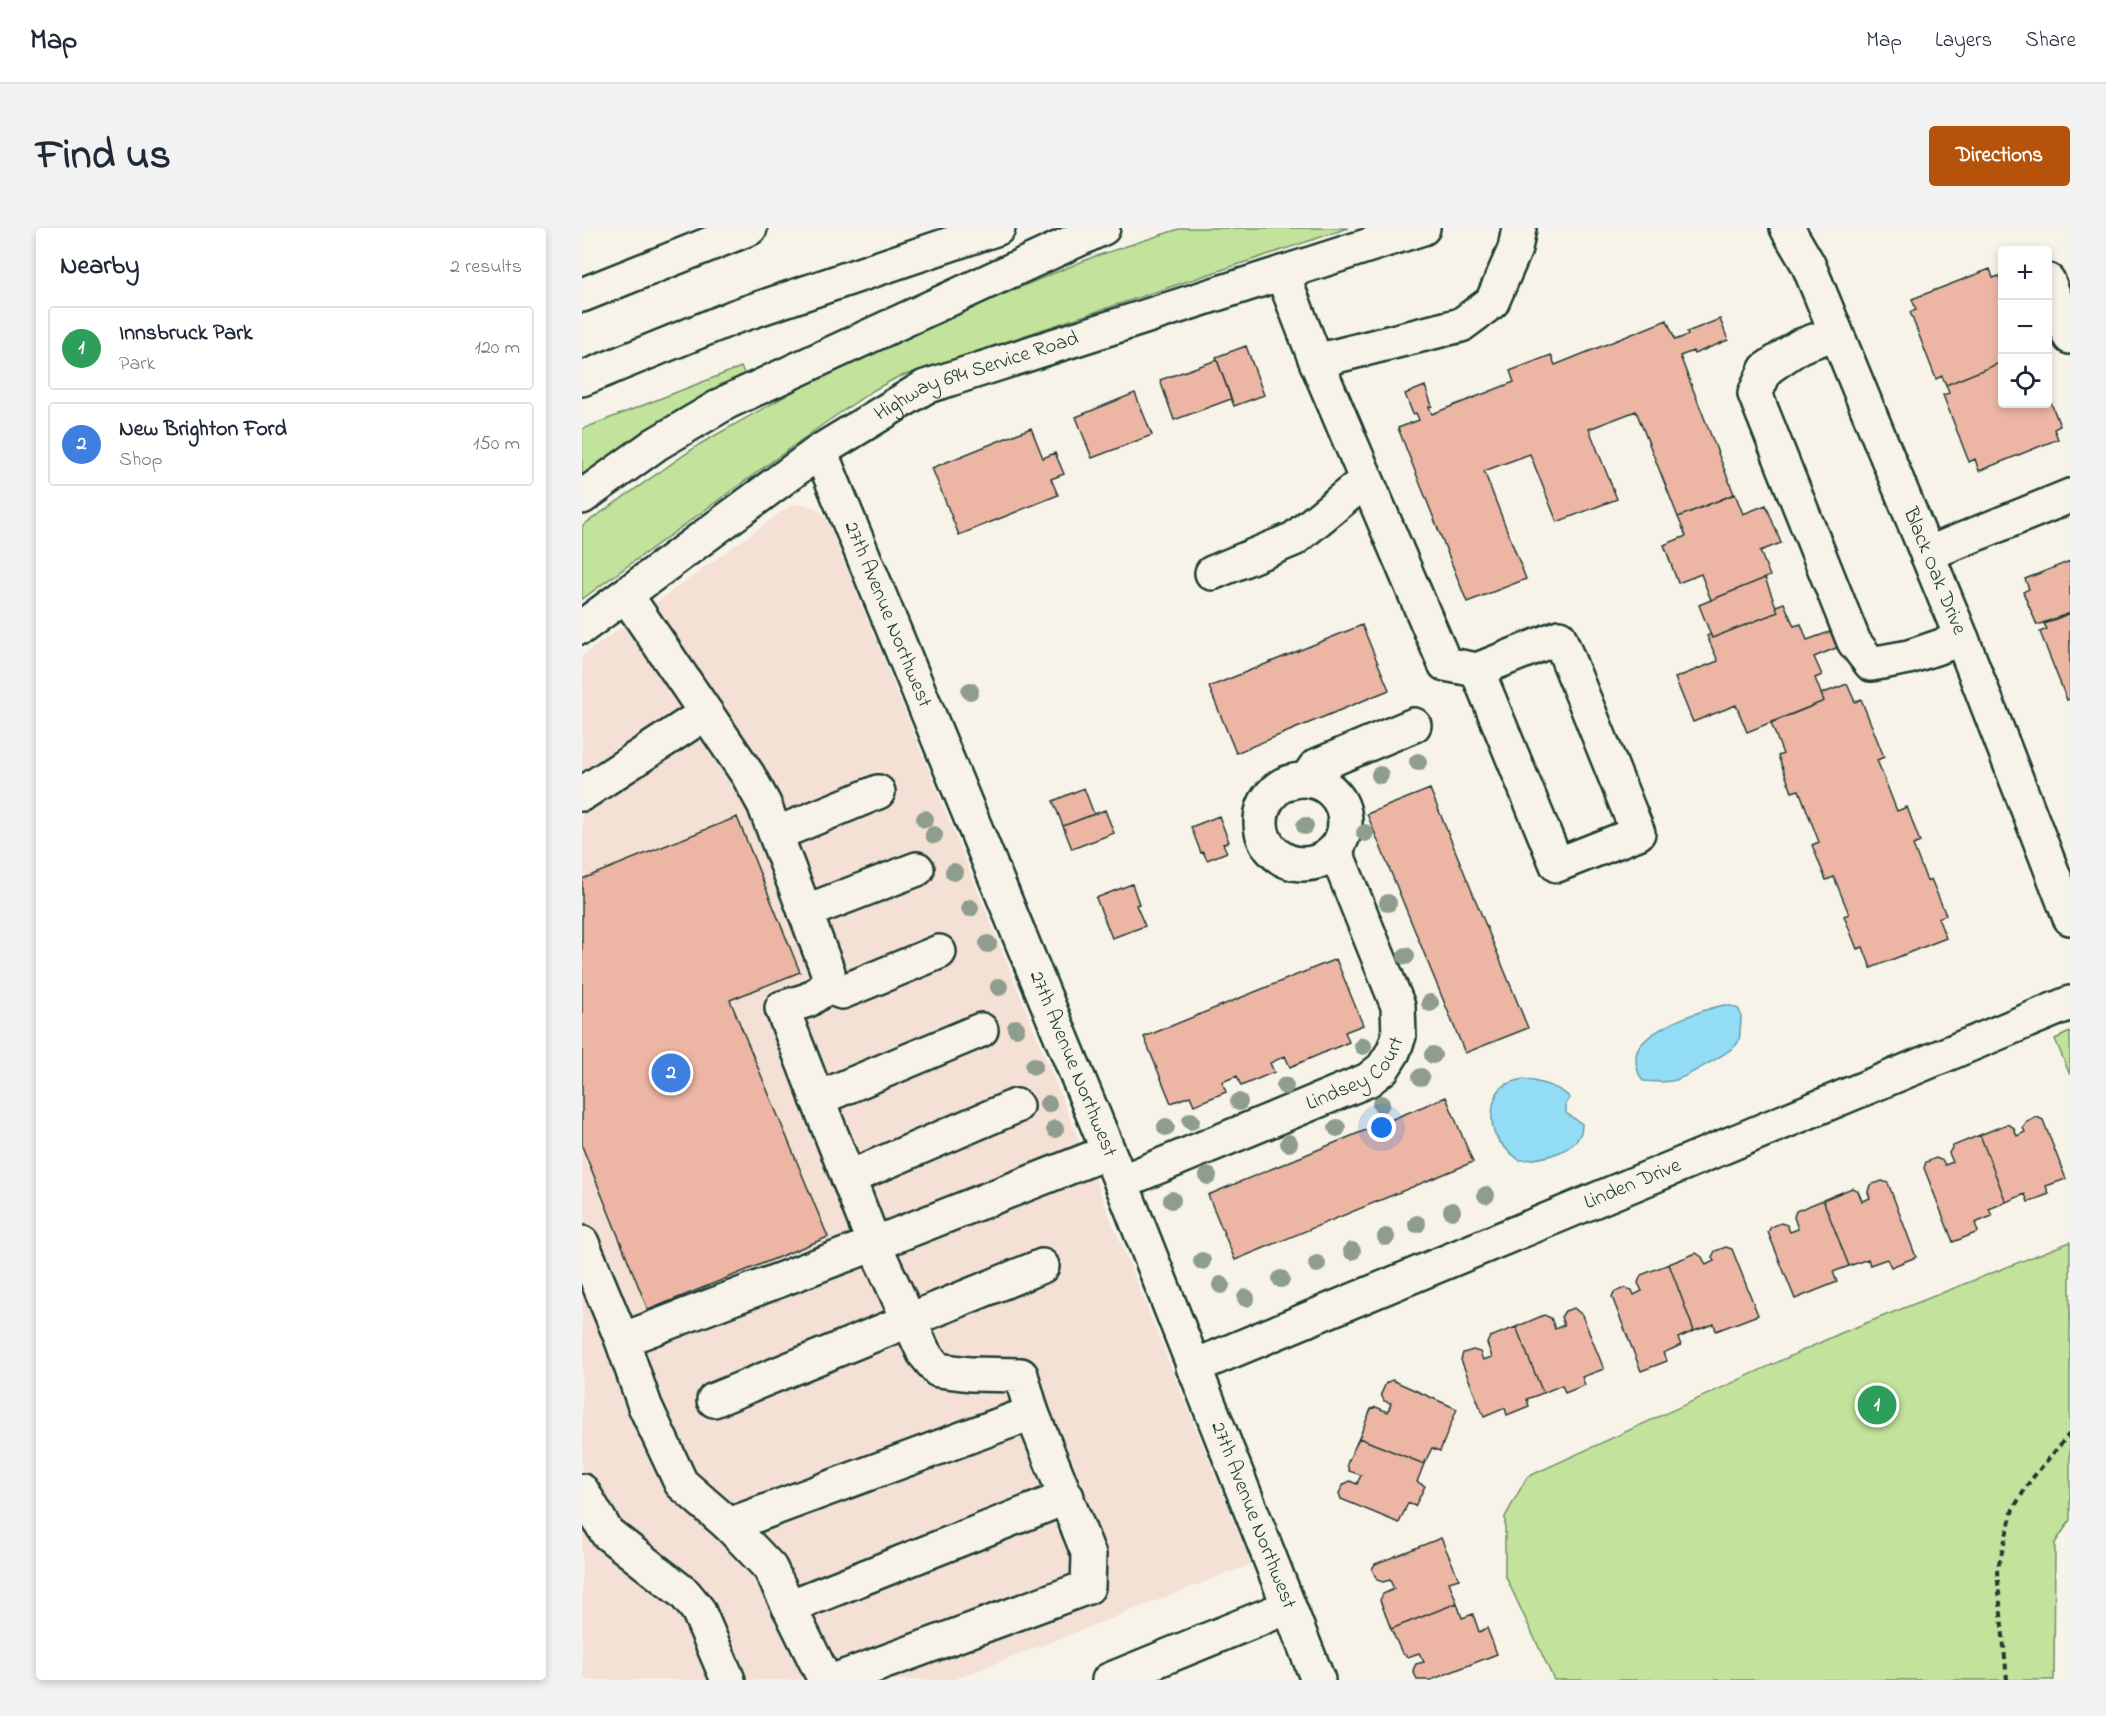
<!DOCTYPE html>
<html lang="en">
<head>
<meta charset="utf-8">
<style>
	:root { --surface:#fff; --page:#f2f2f3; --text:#1f2937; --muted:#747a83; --line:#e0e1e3; --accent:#b45309 }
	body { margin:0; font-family:"Indie Flower",sans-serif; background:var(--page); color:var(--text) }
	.controls { position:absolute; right:18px; top:18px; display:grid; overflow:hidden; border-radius:6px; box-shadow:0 3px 9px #0003 }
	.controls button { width:54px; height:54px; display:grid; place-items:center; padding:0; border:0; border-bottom:2px solid var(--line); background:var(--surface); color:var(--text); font:30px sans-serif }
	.you { position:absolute; left:800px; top:900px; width:21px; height:21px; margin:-15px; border:4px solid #fff; border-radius:50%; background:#1a73e8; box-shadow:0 0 0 9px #1a73e833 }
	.badge { display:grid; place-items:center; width:39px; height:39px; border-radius:50%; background:var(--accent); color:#fff; font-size:20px; font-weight:700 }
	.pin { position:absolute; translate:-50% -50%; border:3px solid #fff; box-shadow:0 2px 6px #0006 }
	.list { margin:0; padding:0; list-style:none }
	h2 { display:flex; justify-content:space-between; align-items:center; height:78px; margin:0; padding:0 24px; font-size:26px }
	h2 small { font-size:20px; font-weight:400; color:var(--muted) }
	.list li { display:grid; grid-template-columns:39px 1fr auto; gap:18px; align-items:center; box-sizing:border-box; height:84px; margin:0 12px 12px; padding:0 12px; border:2px solid var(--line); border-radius:6px }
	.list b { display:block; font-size:22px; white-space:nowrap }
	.list p { margin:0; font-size:20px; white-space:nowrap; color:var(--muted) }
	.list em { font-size:20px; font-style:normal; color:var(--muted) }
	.icon { flex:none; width:33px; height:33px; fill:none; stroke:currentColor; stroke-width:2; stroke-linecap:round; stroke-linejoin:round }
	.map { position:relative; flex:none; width:1488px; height:1452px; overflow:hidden; border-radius:6px }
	header { display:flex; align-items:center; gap:36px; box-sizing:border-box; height:84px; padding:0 30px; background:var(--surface); border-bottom:2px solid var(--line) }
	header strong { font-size:28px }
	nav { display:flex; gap:33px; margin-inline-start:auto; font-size:21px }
	.intro { display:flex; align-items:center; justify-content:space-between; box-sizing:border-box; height:144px; padding:0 36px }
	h1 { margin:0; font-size:42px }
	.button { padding:15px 27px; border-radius:6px; background:var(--accent); color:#fff; font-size:21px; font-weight:700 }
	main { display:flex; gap:36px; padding:0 36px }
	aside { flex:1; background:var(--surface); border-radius:6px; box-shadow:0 3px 9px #0003 }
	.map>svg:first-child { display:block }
	.built { fill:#f4e0d4 }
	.green { fill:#c3e29b; stroke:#719068; stroke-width:1.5 }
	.water { fill:#93dcf5; stroke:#659ca8; stroke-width:1.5 }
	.building { fill:#edb5a4; stroke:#1f3d34; stroke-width:1.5 }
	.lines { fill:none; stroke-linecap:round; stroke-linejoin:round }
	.minor-casing { stroke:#1f3d34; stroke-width:38 }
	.highway-casing { stroke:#1f3d34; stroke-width:38 }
	.path { stroke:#1f3d34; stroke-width:4; stroke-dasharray:6 4.5; stroke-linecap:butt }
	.minor { stroke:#f7f3e8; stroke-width:33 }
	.highway { stroke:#f7f3e8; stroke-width:33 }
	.tree { fill:#8e9d8d }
	.labels { text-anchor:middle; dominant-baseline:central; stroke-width:6; stroke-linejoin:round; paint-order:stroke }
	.street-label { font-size:21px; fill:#1f3d34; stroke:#f7f3e8 }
</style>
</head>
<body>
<header>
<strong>Map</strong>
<nav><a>Map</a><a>Layers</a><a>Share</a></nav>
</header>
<div class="intro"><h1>Find us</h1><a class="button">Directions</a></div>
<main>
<aside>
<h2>Nearby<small>2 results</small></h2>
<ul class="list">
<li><span class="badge" style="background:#2e9e5b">1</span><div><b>Innsbruck Park</b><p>Park</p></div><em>120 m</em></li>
<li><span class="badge" style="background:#3f7fe0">2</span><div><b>New Brighton Ford</b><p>Shop</p></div><em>150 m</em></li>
</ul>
</aside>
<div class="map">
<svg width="1488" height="1452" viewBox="0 0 1488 1452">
	<rect width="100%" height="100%" fill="#f7f3e8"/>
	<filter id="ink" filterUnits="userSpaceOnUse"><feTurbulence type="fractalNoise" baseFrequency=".0167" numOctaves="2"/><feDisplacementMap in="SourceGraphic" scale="12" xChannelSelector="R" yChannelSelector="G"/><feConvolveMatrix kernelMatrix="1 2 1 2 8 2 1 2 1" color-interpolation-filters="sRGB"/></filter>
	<g filter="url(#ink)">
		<path class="built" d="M220,276l16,5 9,12 7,16 417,1027 -298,116h-371v-1024l209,-151z"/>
		<path class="green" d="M600,0h166l-452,150 -22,12 -49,33 -243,176v-73l118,-82 158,-89 235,-98z
			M159,139l7,13 -166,101v-52z
			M1488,804v43l-15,-36z
			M1488,1014v278l-15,23 -1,137h-500l-49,-105v-58l22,-40 314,-144z"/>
		<path class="water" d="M1142,777c20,1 18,10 16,25 0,5 0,10 -3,14 -8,9 -50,32 -61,36 -11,3 -22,2 -33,1 -7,-9 -10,-26 -3,-35 15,-20 61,-36 84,-41z
			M941,851c15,3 37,7 47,19l-4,6v9l16,11c1,28 -42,36 -63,36 -9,-7 -18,-15 -24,-25 -5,-12 -4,-37 6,-47 6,-5 14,-7 22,-9z"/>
		<path class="building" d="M1408,41l3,9 6,-2 3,9v77l-56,23 -4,-9 -6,3 -26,-67 6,-2 -4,-11z
			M1138,91l8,21 -34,14 -1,-3 -13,5 54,138 -56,23 -42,-106 -47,18 28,70 -60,23 -27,-68 -46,17 42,108 -59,23 -69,-174 21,-8 -3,-7 -3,1 -8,-20 20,-8 7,20 -3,1 3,7 82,-32 -4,-11 41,-16 4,10 112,-45 8,20 13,-5 -1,-3z
			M664,118l18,49 -30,11 -18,-49z
			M635,132l14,39 -57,21 -14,-40z
			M1420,134v42h46v-9l12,31 -6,3 4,10 -79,32 -4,-12 -6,3 -26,-67 6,-2 -3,-8z
			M553,165l17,42 -60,23 -16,-41z
			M449,200l12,30 12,-5 9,21 -13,5 7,16 -99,40 -27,-67z
			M1153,266l8,20 23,-9 15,38 -21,8 10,25 -59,24 -10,-26 -23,9 -14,-38 22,-9 -8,-19z
			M1488,333v52l-33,12 -14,-33 6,-3 -4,-10z
			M1183,350l13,34 -66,26 -13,-33z
			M1202,375l10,23 7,-2 6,16 28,-10 6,16 -27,11 8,18 -7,3 9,23 -77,31 -11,-27 -43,17 -18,-44 43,-17 -11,-25 3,-2 2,4 66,-26 -2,-6z
			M1488,385v86l-3,1 -27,-68 7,-3 -3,-5z
			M780,397l27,65 -153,63 -27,-66z
			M1265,456l8,18 6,-3 23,58 -7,3 20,51 10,-4 13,35 -7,3 14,36 4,-2 15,36 -8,3 8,20 -75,30 -8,-21 -6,2 -13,-33 5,-2 -15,-37 -8,3 -14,-35 7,-3 -20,-52 -7,2 -14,-36 5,-2 -12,-31 53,-22 -3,-7z
			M502,560l10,26 -31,12 -10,-25z
			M848,561l98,239 -63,25 -98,-239z
			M523,582l9,23 -42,16 -9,-23z
			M637,588l10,26 -6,2 4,8 -20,8 -4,-8 -2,1 -10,-26z
			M155,589l63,155 -70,28 98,237 -180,73 -66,-164v-267z
			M550,656l7,20 -3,1 9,21 -33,12 -16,-40z
			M754,731l27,66 -18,7 4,10 -59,25 -5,-11 -15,7 4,9 -33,14 -4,-10 -15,6 4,10 -32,13 -4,-9 -19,7 -27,-66z
			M864,869l27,65 -238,98 -27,-65z
			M1455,889l6,3 23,59 -20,7 3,8 -21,8 -3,-8 -19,8 -26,-67 27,-11 6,3 4,9 8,-4 -2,-4 4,-6z
			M1398,907l26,67 -17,7 3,7 -17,7 3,9 -25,10 -29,-74 2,-6 10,-4 7,3 2,4 8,-3 -4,-9 4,-7z
			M1300,953l6,2 28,74 -25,10 -4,-8 -17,6 -2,-6 -19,7 -26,-66 29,-12 6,3 4,10 8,-3 -2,-6 2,-7z
			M1241,972l26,66 -16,6 4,10 -42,17 -27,-67 3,-5 10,-4 6,2 3,7 8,-3 -4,-12 2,-6z
			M1144,1019l6,2 26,66 -42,16 -2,-7 -20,7 -25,-67 27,-11 6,4 4,8 8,-4 -2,-4 3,-6z
			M1087,1036l25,67 -16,7 3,7 -18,8 4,8 -26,10 -29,-74 2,-5 11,-4 7,2 2,5 8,-4 -4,-8 3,-8z
			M992,1080l8,7 22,54 -22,8 3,8 -20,8 -3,-8 -19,8 -27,-66 28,-12 7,3 4,11 9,-4 -3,-8 4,-6z
			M934,1099l27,66 -16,6 2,7 -22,9 -2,-7 -21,9 -23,-57 2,-7 10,-3 7,2 3,8 9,-3 -5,-14 3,-6z
			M810,1152l65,29 -17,42 -8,-3 -8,16 -65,-26 12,-29 5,-2 12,5 3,-9 -7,-2 -3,-7 5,-11z
			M777,1210l65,26 -7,18 8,4 -10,20 -7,-3 -9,20 -58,-24 -2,-6 5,-9 6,-3 7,3 4,-9 -12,-4 -2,-7z
			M859,1310l18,41 -10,3 8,21 -66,26 -11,-29 3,-6 11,-5 -4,-9 -7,2 -6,-2 -5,-11 3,-5z
			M875,1375l5,15 11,-4 6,18 8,-4 10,26 -66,26h-14l-4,-10 3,-6 8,-2 -5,-9 -11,4 -6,-4 -11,-24z"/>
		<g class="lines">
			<g class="minor-casing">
				<g id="minor">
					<path id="s1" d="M1205,0l21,36 154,375 108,279"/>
					<path d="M700,45l34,88 145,-36 31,-23 23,-53 4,-21"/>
					<path d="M1466,53l22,56"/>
					<path d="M1254,105l-36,13 -34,23 -11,25 99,248 17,22 38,-7 53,-18"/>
					<path d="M734,133l129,303 32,6 80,195 81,-32 -79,-196 -82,33"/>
					<path id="s2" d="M238,223l301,731 197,498"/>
					<path d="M1345,326l143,-58"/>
					<path d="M630,345l82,-34 72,-59"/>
					<path d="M44,367l122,180 16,29 64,168 -1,15 -19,13 -26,8 92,236 50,109 14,17 32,4 51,1 11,38"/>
					<path id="s3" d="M0,399l238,-176 105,-64 498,-159"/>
					<path d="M724,552l10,-14 98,-41"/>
					<circle cx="721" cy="594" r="42"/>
					<path d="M0,566l124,-81"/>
					<path d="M194,606l102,-42"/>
					<path d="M223,684l112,-43"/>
					<path d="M245,759l15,5 97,-40"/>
					<path d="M235,871l164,-69"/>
					<path d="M266,950l168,-72"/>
					<path id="s4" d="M539,954l247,-102 15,-12 10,-16 6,-16 -1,-30 -63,-156"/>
					<path d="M0,1015l40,97 23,66 36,77 48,42 41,43 55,112"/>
					<path d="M40,1112l252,-96 234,-92"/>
					<path id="s5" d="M611,1139l877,-364"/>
					<path d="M132,1172l328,-134"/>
					<path d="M0,1263l25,42 78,61 13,16 30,70"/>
					<path d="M147,1297l303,-112 57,142 -1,32 -252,93"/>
					<path d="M207,1379l278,-110"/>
					<path d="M527,1452l179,-73"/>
				</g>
			</g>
			<g class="highway-casing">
				<path id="highway" d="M0,67l168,-67
					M0,151l152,-62 264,-89
					M0,269l74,-53 71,-42 376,-174"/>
			</g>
			<path class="path" d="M1425,1452l-10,-109 16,-62 17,-28 40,-48"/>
			<use href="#minor" class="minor"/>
			<use href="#highway" class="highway"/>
		</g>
		<g class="tree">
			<circle cx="388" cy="463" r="9"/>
			<circle cx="836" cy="534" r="9"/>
			<circle cx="798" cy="547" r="9"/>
			<circle cx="343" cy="591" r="9"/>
			<circle cx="723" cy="598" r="9"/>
			<circle cx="783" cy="605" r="9"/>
			<circle cx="352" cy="607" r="9"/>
			<circle cx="372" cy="644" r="9"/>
			<circle cx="806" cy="675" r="9"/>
			<circle cx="388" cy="680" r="9"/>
			<circle cx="406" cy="716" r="9"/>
			<circle cx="824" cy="728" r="9"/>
			<circle cx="417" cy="759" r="9"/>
			<circle cx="848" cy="775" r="9"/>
			<circle cx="434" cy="800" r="9"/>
			<circle cx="781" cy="818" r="9"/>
			<circle cx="851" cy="827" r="9"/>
			<circle cx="452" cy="838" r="9"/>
			<circle cx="839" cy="849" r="9"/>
			<circle cx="703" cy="858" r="9"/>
			<circle cx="657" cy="874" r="9"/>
			<circle cx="466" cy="876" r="9"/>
			<circle cx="799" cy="876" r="9"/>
			<circle cx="609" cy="893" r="9"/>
			<circle cx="584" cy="899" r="9"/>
			<circle cx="755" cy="900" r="9"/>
			<circle cx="473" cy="901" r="9"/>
			<circle cx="707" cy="915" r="9"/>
			<circle cx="626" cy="948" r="9"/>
			<circle cx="904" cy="967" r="9"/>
			<circle cx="590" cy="972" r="9"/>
			<circle cx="870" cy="983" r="9"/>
			<circle cx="835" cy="996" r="9"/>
			<circle cx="804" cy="1009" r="9"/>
			<circle cx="770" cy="1023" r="9"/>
			<circle cx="620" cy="1033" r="9"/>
			<circle cx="735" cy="1036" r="9"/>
			<circle cx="699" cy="1051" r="9"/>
			<circle cx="639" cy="1057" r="9"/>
			<circle cx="664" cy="1070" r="9"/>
		</g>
	</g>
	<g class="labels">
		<g class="street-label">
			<text stroke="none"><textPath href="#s3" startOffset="471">Highway 694 Service Road</textPath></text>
			<text stroke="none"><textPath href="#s1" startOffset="374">Black Oak Drive</textPath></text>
			<text stroke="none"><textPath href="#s2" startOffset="177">27th Avenue Northwest</textPath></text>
			<text stroke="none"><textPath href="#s2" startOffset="663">27th Avenue Northwest</textPath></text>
			<text stroke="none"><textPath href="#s4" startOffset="261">Lindsey Court</textPath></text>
			<text stroke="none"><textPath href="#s5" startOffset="476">Linden Drive</textPath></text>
			<text stroke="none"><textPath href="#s2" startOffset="1149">27th Avenue Northwest</textPath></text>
		</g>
	</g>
</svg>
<div class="controls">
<button>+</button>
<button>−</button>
<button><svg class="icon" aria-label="locate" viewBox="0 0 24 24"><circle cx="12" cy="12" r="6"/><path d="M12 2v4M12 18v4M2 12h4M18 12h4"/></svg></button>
</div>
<div class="you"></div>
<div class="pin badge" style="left:1295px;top:1177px;background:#2e9e5b">1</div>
<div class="pin badge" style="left:89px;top:845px;background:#3f7fe0">2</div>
</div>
</main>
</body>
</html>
